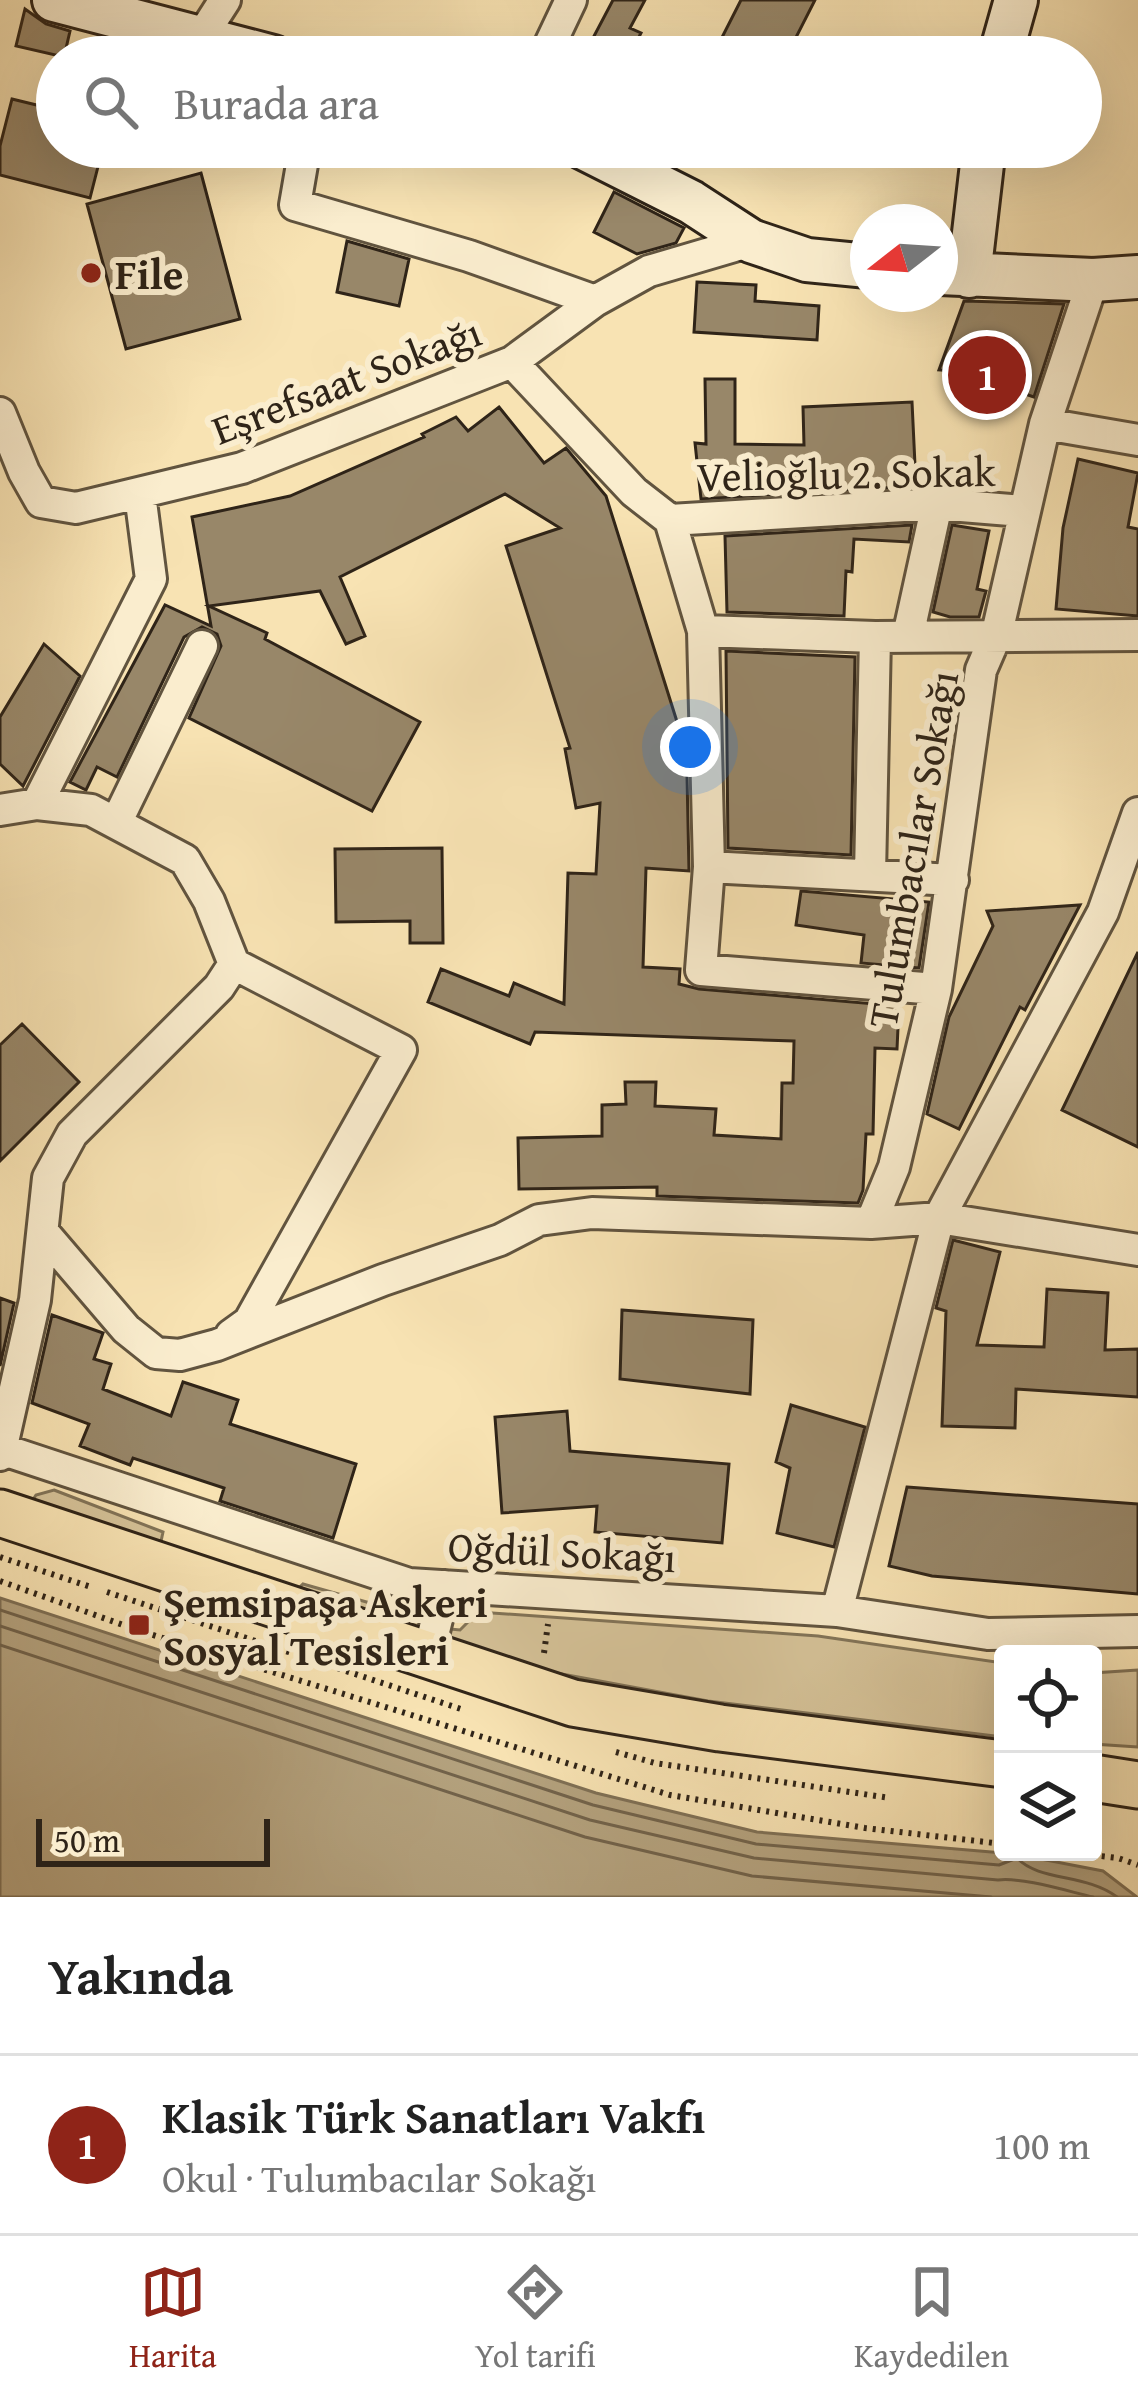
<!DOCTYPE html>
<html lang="tr">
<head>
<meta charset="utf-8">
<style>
	:root { --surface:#fff; --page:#f2f2f2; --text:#222; --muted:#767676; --line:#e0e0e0; --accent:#8f2418 }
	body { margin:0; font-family:"Gentium Book Plus",serif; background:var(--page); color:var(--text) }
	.controls { position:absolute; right:36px; bottom:36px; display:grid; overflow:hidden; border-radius:12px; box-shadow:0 12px 48px #0002 }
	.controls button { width:108px; height:108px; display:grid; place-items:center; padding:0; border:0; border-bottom:3px solid var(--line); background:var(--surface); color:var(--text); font:60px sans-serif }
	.compass { position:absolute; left:850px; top:204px; width:108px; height:108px; border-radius:50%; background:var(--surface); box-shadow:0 12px 48px #0002; rotate:253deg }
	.scale { position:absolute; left:36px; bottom:30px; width:234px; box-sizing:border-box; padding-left:12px; border:6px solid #2f2418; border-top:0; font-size:33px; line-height:42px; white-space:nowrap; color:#2f2418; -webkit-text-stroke:9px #faedce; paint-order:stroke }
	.you { position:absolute; left:690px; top:747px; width:42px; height:42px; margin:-30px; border:9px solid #fff; border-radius:50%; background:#1a73e8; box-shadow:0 0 0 18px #1a73e833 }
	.badge { display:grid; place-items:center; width:78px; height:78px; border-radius:50%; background:var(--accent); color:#fff; font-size:39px; font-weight:700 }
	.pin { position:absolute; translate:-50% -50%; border:6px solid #fff; box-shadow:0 3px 12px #0006 }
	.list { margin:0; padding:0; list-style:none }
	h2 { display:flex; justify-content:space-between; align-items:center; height:156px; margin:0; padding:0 48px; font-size:51px }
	h2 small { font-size:39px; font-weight:400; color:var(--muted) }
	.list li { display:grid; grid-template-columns:78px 1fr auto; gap:36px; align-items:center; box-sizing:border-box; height:180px; padding:0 48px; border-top:3px solid var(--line) }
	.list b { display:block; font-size:45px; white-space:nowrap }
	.list p { margin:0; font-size:39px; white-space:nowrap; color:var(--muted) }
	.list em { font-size:39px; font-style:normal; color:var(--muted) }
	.icon { flex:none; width:66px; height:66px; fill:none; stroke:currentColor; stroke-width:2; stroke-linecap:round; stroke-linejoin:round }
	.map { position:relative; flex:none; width:1138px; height:1897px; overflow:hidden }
	.search { position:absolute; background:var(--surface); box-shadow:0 12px 48px #0002; left:36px; right:36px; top:36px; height:132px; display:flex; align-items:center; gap:30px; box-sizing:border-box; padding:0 42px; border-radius:66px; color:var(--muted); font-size:45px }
	.sheet { height:336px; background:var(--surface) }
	nav { display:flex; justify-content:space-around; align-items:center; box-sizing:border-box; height:168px; border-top:3px solid var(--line); background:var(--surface); font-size:33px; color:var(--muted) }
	nav a { display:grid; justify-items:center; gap:6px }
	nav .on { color:var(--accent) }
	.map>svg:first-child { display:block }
	.green { fill:#d6c399; stroke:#827458; stroke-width:3 }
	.water { fill:#b4a27e; stroke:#7f7055; stroke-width:3 }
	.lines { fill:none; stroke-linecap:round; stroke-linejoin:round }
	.shore { stroke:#72634b; stroke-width:3 }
	.building { fill:#988769; stroke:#2f2418; stroke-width:3 }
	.street-casing { stroke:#61543f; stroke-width:36 }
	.secondary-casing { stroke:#2f2418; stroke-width:48 }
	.primary-casing { stroke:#2f2418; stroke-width:51 }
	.path { stroke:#2f2418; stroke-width:6; stroke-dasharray:3 6; stroke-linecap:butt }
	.street { stroke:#faedce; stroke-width:30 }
	.secondary { stroke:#faedce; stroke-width:42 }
	.primary { stroke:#f8e3b3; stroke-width:45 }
	.poi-dot { fill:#8f2418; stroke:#faedce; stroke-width:4.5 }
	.labels { text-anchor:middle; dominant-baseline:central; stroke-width:12; stroke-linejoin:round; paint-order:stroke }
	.poi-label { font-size:42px; font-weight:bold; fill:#2f2418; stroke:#faedce; text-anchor:start }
	.street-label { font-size:42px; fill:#2f2418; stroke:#faedce }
</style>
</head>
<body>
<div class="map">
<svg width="1138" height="1897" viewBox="0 0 1138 1897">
	<rect width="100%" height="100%" fill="#f8e3b3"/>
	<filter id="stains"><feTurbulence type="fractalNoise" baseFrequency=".00167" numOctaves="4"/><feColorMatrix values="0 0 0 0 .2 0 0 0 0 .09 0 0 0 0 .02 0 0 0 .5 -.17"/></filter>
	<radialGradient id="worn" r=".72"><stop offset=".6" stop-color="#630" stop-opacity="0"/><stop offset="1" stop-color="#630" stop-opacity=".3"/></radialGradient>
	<path class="green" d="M54,1490l109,42 -3,14 -129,-43 5,-8z
		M303,1584l120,34 5,21 -132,-48z
		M478,1612l340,24 185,27v74l-295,-36 -265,-49 -4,-24 21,2z
		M1138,1670v77l-45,-3v-71z"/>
	<path class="water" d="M0,1598l596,195 161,39 258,22 88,17 34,26h-1137z"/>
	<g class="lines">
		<path class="shore" d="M0,1610l593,195 163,39 243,21 18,-7c23,24 68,15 100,39
			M0,1626l590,194 164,38 244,22c24,-3 69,11 95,17
			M0,1645l585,192 167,39 239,21"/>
	</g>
	<path class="building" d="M613,0h32l-15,28 11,5 -12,24h-46z
		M741,0h74l-29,57h-74z
		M25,9l21,15 24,7 -6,26 -48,-11z
		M12,99l45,11v37h46l-13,51 -90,-23v-29z
		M201,173l39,146 -114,30 -39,-145z
		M614,192l70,36 -8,15 -39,11 -43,-22z
		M347,241l62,18 -10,47 -62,-14z
		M697,282l59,3 -1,16 64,5 -2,34 -123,-8z
		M964,301l100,3 -30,93 -63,-21v-4l-32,-2z
		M705,379h30v65l69,1 -1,-38 109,-5 4,84 -215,13 -6,-56 11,1z
		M499,407l45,56 22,-15 40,48 73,232 7,-1 3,144 -43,-3 -3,99 37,2 -1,15 20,5 200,17 -2,43 -22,-1 -2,86h-7l-3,56 -5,13 -201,-7v-9l-138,2 -1,-51 84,-2v-31l24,-1 -1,-22h31l-1,24 61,3 -2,26 67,4 1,-56h11l1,-42 -259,-9 -5,12 -102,-42 13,-33 68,27 5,-13 50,21 4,-131 28,1 4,-71 -24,5 -11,-59 5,-1 -64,-202 54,-18 -55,-34 -165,83 25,59 -19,8 -26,-53 -111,15 58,27 -2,6 155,83 -48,89 -183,-93 32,-72 -4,-12 -15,-7 -18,10 -67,140 -20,-10 -11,23 -16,-8 95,-177 46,21 -19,-109 98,-21 134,-59 -2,-3 34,-17 12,14z
		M1078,459l60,14 -10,54 10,2v87l-82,-7 7,-81z
		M912,525l-3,17 -55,-3 -2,33 -6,-1 -2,45 -117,-4 -2,-76z
		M952,525l37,6 -12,58 9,2 -7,26h-29l-17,-5z
		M44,644l36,32 -57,110 -23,-22v-47z
		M726,651l129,6 -4,198 -123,-7z
		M442,848l1,95h-33v-22l-74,1 -1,-73z
		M801,891l128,11 -10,66 -58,-5 3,-28 -68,-10z
		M1080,905l-55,105 -5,-3 -61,122 -32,-15 22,-97 44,-91 -6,-15z
		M1138,952v195l-76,-37z
		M22,1024l57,58 -79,79v-116z
		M953,1240l47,12 -23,93 67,2 3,-58 61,4 -3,57 33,-1v48l-122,-8 -1,39 -73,-2 4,-115 -10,-3z
		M0,1298l14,5 -14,63z
		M622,1310l131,10 -3,74 -130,-15z
		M52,1315l51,18 -9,26 17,5 -8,25 68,27 12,-34 55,18 -8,24 126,40 -23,74 -113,-37 4,-13 -91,-30 -3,7 -50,-19 9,-22 -57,-21z
		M791,1405l74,22 -31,120 -57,-14 13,-65 -14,-6z
		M567,1411l3,40 159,13 -7,79 -127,-11 2,-26 -95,7 -7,-96z
		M907,1487l231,17v90l-206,-18 -43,-10z"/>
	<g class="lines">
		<g class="street-casing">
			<path id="street" d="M200,39l25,-39
				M544,57l27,-57
				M305,147l-10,58 174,51 126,45
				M512,362l122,130 36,28 33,111 6,236 244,13
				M0,413l24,59 17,30 35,6 166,-40 270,-106 83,-61 54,-30 102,-30
				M1045,424l93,16
				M670,520l267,-16 86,7
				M703,631l172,6 263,-2
				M908,636l29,-132
				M37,804l114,-225 -11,-85
				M0,810l37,-6 54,6 94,50 24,41 25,63
				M117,821l85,-175
				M709,867l-8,103 235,19
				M870,875l5,-238
				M871,1223l23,-56 42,-178 45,-319 16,-37 48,-209 48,-144
				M43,1232l83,97 30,24 24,2 37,-10 166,-65 117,-40 39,-20 53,-7 279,10 68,-5 199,32
				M231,1335l18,-13 152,-272 -167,-86
				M1,1449l408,135 428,27 151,23 150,-3
				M0,1455l35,-155 13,-122 24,-44 147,-147 15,-23
				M837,1611l102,-393 164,-306 35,-99
				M428,1656l17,-70"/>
		</g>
		<g class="secondary-casing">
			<path id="secondary" d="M54,0l219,57
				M1000,57l16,-57
				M582,147l109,55 60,39 56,19 61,6
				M940,273l153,7 45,-3
				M969,276l15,-129"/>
		</g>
		<g class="primary-casing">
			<path id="primary" d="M0,1513l573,190 147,25 283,36
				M1093,1778l45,7"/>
		</g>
		<path class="path" d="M0,1557l94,31
			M0,1581l140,50 530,164 195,33 138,16
			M107,1592l357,118
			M544,1653l4,-29
			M616,1752l39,11 235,35
			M1066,1852l52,6 20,7"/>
		<use href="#street" class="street"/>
		<use href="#secondary" class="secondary"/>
		<use href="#primary" class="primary"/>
	</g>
	<g class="poi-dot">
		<circle cx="91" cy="273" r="12"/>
		<rect x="127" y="1613" width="24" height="24" rx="6"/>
	</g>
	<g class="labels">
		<g class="poi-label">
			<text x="115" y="273">File</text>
			<text x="163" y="1601">Şemsipaşa Askeri<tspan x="163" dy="48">Sosyal Tesisleri</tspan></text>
		</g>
		<g class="street-label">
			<text transform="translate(346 380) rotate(-21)">Eşrefsaat Sokağı</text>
			<text transform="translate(846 473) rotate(-1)">Velioğlu 2. Sokak</text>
			<text transform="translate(912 849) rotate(-80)">Tulumbacılar Sokağı</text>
			<text transform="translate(562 1551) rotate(3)">Oğdül Sokağı</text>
		</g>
	</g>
	<rect width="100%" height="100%" filter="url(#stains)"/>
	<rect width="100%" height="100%" fill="url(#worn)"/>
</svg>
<div class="controls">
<button><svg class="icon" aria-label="locate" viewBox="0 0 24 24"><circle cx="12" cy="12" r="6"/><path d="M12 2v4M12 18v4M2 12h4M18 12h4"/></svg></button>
<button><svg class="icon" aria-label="layers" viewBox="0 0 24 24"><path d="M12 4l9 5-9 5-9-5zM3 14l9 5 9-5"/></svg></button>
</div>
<svg class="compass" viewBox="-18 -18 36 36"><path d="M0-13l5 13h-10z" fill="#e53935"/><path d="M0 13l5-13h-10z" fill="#767676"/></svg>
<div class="scale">50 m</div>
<div class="you"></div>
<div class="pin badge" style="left:987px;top:375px">1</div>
<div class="search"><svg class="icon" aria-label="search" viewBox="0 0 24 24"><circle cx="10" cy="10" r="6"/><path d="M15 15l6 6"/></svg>Burada ara</div>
</div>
<section class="sheet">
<h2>Yakında<small></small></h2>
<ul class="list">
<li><span class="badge">1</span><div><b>Klasik Türk Sanatları Vakfı</b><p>Okul · Tulumbacılar Sokağı</p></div><em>100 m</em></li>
</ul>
</section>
<nav>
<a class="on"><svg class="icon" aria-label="map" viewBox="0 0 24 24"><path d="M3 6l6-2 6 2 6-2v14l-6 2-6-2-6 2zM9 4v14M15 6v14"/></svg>Harita</a>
<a><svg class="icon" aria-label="directions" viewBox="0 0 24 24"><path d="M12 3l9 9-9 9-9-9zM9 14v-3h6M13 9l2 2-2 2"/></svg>Yol tarifi</a>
<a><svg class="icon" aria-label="saved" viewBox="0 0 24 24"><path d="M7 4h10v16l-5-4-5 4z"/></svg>Kaydedilen</a>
</nav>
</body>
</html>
